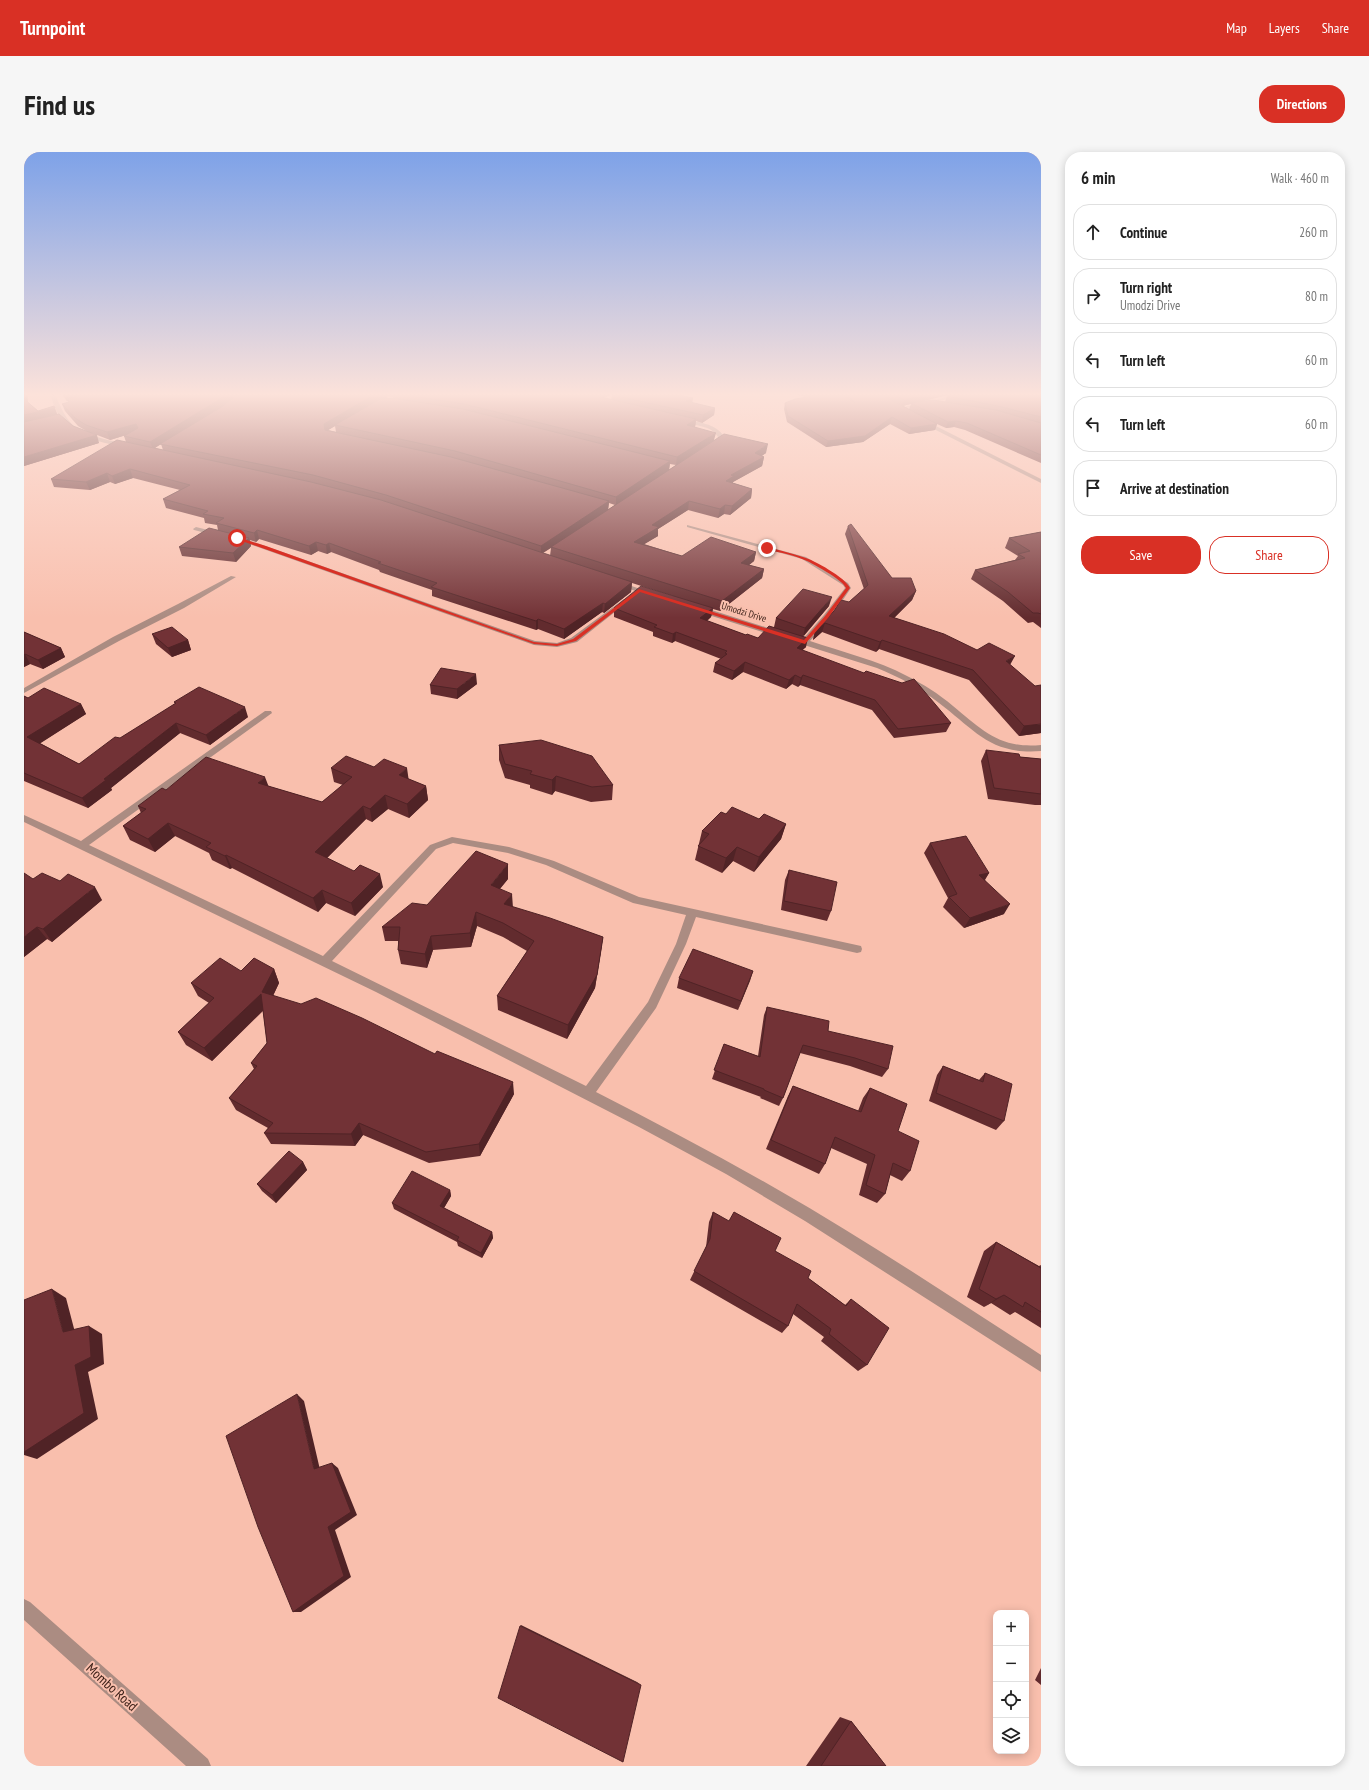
<!DOCTYPE html>
<html lang="en">
<head>
<meta charset="utf-8">
<style>
	:root { --surface:#fff; --page:#f6f6f6; --text:#222; --muted:#767676; --line:#e0e0e0; --accent:#d93025 }
	body { margin:0; font-family:"PT Sans Narrow",sans-serif; background:var(--page); color:var(--text) }
	.controls { position:absolute; right:12px; bottom:12px; display:grid; overflow:hidden; border-radius:8px; box-shadow:0 2px 10px #0003 }
	.controls button { width:36px; height:36px; display:grid; place-items:center; padding:0; border:0; border-bottom:1px solid var(--line); background:var(--surface); color:var(--text); font:20px sans-serif }
	.stop { position:absolute; width:12px; height:12px; margin:-9px; border:3px solid #d93025; border-radius:50%; background:#fff }
	.stop.end { background:#d93025; border-color:#fff; box-shadow:0 1px 4px #0008 }
	.list { margin:0; padding:0; list-style:none }
	h2 { display:flex; justify-content:space-between; align-items:center; height:52px; margin:0; padding:0 16px; font-size:17px }
	h2 small { font-size:13px; font-weight:400; color:var(--muted) }
	.list li { display:grid; grid-template-columns:26px 1fr auto; gap:12px; align-items:center; box-sizing:border-box; height:56px; margin:0 8px 8px; padding:0 8px; border:1px solid var(--line); border-radius:16px }
	.list b { display:block; font-size:15px; white-space:nowrap }
	.list p { margin:0; font-size:13px; white-space:nowrap; color:var(--muted) }
	.list em { font-size:13px; font-style:normal; color:var(--muted) }
	.actions { display:flex; gap:8px; padding:12px 16px }
	.actions a { flex:1; padding:9px 0; border:1px solid var(--accent); border-radius:16px; text-align:center; font-size:14px; color:var(--accent) }
	.actions .main { background:var(--accent); color:#fff }
	.icon { flex:none; width:22px; height:22px; fill:none; stroke:currentColor; stroke-width:2; stroke-linecap:round; stroke-linejoin:round }
	.map { position:relative; flex:none; width:1017px; height:1614px; overflow:hidden; border-radius:16px }
	header { display:flex; align-items:center; gap:24px; box-sizing:border-box; height:56px; padding:0 20px; background:var(--accent); color:#fff }
	header strong { font-size:19px }
	nav { display:flex; gap:22px; margin-inline-start:auto; font-size:14px }
	.intro { display:flex; align-items:center; justify-content:space-between; box-sizing:border-box; height:96px; padding:0 24px }
	h1 { margin:0; font-size:28px }
	.button { padding:10px 18px; border-radius:16px; background:var(--accent); color:#fff; font-size:14px; font-weight:700 }
	main { display:flex; gap:24px; padding:0 24px }
	aside { flex:1; background:var(--surface); border-radius:16px; box-shadow:0 2px 10px #0003 }
	.map>svg:first-child { display:block }
	.lines { fill:none; stroke-linecap:round; stroke-linejoin:round }
	.minor { fill:#ab8c82; fill-rule:evenodd }
	.tertiary { fill:#ab8c82; fill-rule:evenodd }
	.wall { fill:#622b2e; fill-rule:evenodd }
	.shaded-wall { fill:#502326 }
	.building { fill:#723236; stroke:#502326 }
	.route { fill:#d93025 }
	.labels { text-anchor:middle; dominant-baseline:central; stroke-width:4; stroke-linejoin:round; paint-order:stroke }
	.far-street-label { font-size:10px; fill:#371c14; stroke:#f9bfad }
	.near-street-label { font-size:14px; fill:#371c14; stroke:#f9bfad }
</style>
</head>
<body>
<header>
<strong>Turnpoint</strong>
<nav><a>Map</a><a>Layers</a><a>Share</a></nav>
</header>
<div class="intro"><h1>Find us</h1><a class="button">Directions</a></div>
<main>
<div class="map">
<svg width="1017" height="1614" viewBox="0 0 1017 1614">
	<rect width="100%" height="100%" fill="#f9bfad"/>
	<g class="lines">
		<path class="minor" d="M25,240h5c13,30 17,38 50,47 7,2 17,3 24,7l-3,2c-22,-6 -50,-10 -64,-30 -6,-7 -8,-17 -12,-26z
			M945,240h11l-82,18 -2,-1z
			M658,267c14,3 35,4 42,18 -3,5 -7,11 -13,10v-2l7,-8c-6,-12 -26,-12 -38,-15z
			M663,373l119,32 42,26 3,5 -21,31 -20,22c32,11 67,19 97,35 16,8 32,18 46,30 29,24 47,43 88,39v6c-51,4 -66,-21 -102,-48 -19,-15 -40,-26 -62,-35l-181,-57v-4h6l101,32 21,-24 21,-27 -2,-3 -41,-26 -115,-32z
			M172,375l24,6 1,1 -3,2 -24,-6 -1,-1z
			M213,384l298,105 22,2 14,-5 53,-39 6,1 -53,42 -20,5 -23,-2 -299,-106 -1,-1z
			M207,424l5,1 -52,31 -65,33 -95,52v-5l89,-51 65,-33z
			M593,429l35,12 1,1 -3,2 -35,-12 -1,-1z
			M241,559h6l1,2 -183,132 234,111 107,-111 22,-8 57,10 45,14 85,36 222,49 1,3 -1,3 -4,1 -161,-36 -10,27 -30,64 -60,84c60,31 120,62 179,96 91,52 178,110 266,167v17l-236,-151 -79,-47 -87,-47 -263,-135 -352,-170v-7l57,26zM429,691l55,10 38,12 87,38 53,12 -10,29 -28,58 -62,84 -254,-125 104,-112z
			M0,1447l6,3 178,157 3,7h-25l-162,-146z"/>
		<path class="tertiary" d="M898,269h4l115,58v4l-119,-60z"/>
	</g>
	<path class="wall" d="M0,240h3l1,10 10,9 19,3 16,12 15,6 -10,-6 -13,-15 -3,-7 7,-2 -1,-1h-1l-7,-9h555l-11,6 7,2 1,-5 54,-3 26,11 23,5 -1,7 -12,8 -6,-2 -1,6 19,13 52,13 -5,3 3,1 -2,9 -29,16v1l19,6 -1,9 -21,17 -6,-1 -6,4 -30,-8 -30,19v7l-14,8 38,12 74,-4 -2,9 -5,4 15,4 -2,9 -42,33 -7,-2 -2,8 -4,4 39,14 12,3 16,-11 2,-9 53,-12 -26,30 3,11 -4,3 149,73 -5,9 -52,6 -22,-28 -72,-25 -2,2 -6,-3 -6,5 -43,-17 -11,8 -19,-8 2,-9 6,-4 -46,-18 -3,2 -19,-7v-4l-39,-15v-9l59,-12 -41,-13 -1,9 -27,21 -2,-1 -38,27 -26,-10 -2,1 -104,-34v-6l-52,-18 -1,-2 -48,-18 -4,2 -9,-3 -7,4 -52,-16 -3,3 -6,-2 1,6 -15,16 -54,-6 -3,-9 39,-17 -1,-5 -12,-2 -1,-5 -38,-10 -3,-9 17,-9 -47,-12 -18,6 -5,-2 -20,8 -36,-3 -3,-8 75,-37 -2,-6 2,-1 -16,5 -18,-7 7,10 -75,23zM363,244l6,1v1h-6zM311,274l1,6 -8,-2zM137,292l2,6 -8,-2zM646,312l6,1 -7,5zM585,351l6,2 -7,5zM527,396l-1,8 -7,-3z
		M764,240h50l2,2 -1,-2h37l33,17 2,-5 -9,2 -26,-14h84l-40,10h25l2,-6 94,-4v71l-76,-33 -11,-3 -8,1 -9,-4 -2,6 -26,4 -19,-10 -27,18 -37,5 -39,-25 -3,-13 1,-6 20,-6z
		M824,374l44,52 24,13 -4,9 -18,18 83,32 33,15 31,68 -22,3 -50,-56 -90,-31 -3,3 -54,-20 -9,8 2,-9 49,-42 -19,-55z
		M1017,380v96l-8,-6 -5,1 -25,-22 -32,-22 4,-9 40,-10 3,-4 -13,-8 4,-10z
		M0,480l37,16 4,9 -22,12 -13,-5 -6,3z
		M128,482l36,6 3,10 -19,7 -16,-13z
		M453,532l-20,15 -26,-5 -1,-9z
		M0,544l4,2 53,6 5,10 -46,29 39,21 96,-60 -1,-2 74,15 -38,28 -30,-12 -69,55 1,2 -24,18 -64,-27z
		M475,593l114,40 -1,15 -21,2 -36,-11 -3,4 -22,-7v-3l-25,-7 -6,-18z
		M962,598l34,7 21,2v46h-6l-47,-6 -7,-38z
		M350,615l34,12 18,7 2,14 -19,18 -21,-9 -16,13 -6,-3 -39,39 56,29 -28,29 -29,-13 -8,9 -86,-44 -2,1 -18,-9 -3,-7 -34,-17 -20,16 -25,-12 -7,-14 18,-13 -3,-7 28,-16 102,-4 54,16 21,-17 -9,-3 -3,-14z
		M702,662l33,5 27,5 -5,15 -27,33 -21,-11 -11,12 -27,-13 7,-29z
		M906,691l59,30 -4,7 19,34 -40,14 -21,-21 5,-9 -24,-45z
		M765,718l42,41 -4,10 -46,-11 4,-30z
		M9,727l27,2 42,19 -50,42 -5,-3 -23,18z
		M484,727l-8,10 13,18 90,30 -2,14 -6,37 -28,51 -69,-29 -1,-14 30,-45 -24,-14 -26,-11 -6,21 -38,3 -6,18 -26,-4 -3,-14v-9h-13l-3,-14 45,-22z
		M250,817l5,14 -6,13 241,98 -34,62 -51,7 -66,-28 -8,11 -84,-2 -7,-11 4,-5 -32,-18 -7,-12 25,-29 -3,-6 16,-20 -4,-32 -51,50 -26,-16 -8,-13 31,-29 -11,-7 -7,-13 50,-12z
		M729,819l-15,39 -61,-22 2,-10z
		M743,855l61,24 60,38 -6,8 -32,-11 -50,-13 -17,45 -4,8 -19,-8 1,-1 -49,-18 12,-35 34,12 6,-41z
		M919,914l36,14 6,-7 19,48 -8,9 -67,-29 8,-26z
		M769,934l65,25 5,-13 7,-10 28,43 12,40 -8,10 -12,-6 -5,19 -8,9 -18,-8 8,-31 -36,-16 -6,16 -6,10 -53,-25 22,-53z
		M279,1010l4,8 -31,33 -14,-12 -5,-7z
		M426,1038l1,6 -7,12 48,24 1,6 -11,20 -24,-12 -1,-4 -63,-33 -2,-6z
		M689,1060l62,39 33,27 37,27 6,-6 16,66 -9,6 -37,-30 3,-4 -31,-23 -5,12 -6,7 -92,-53 16,-33 3,-25z
		M972,1090l43,24 2,-1v63l-26,-16 -5,3 -19,-12 -7,4 -17,-10 17,-46z
		M1017,1516v17l-6,-5z
		M816,1565l11,4 35,45h-80z"/>
	<path class="shaded-wall" d="M1,240h2l1,15 -3,-7z
		M46,240h29l-31,7v2h-1l-3,-7z
		M205,240h11l-21,17 -59,35h1l-8,5 -3,-7z
		M578,240h13l-13,7z
		M913,240h23l-58,14 2,-6z
		M351,242h12l1,7 -53,24v1l-10,6 -1,-8z
		M669,246l-1,7 -6,-4z
		M31,256l3,8 -34,7v-8z
		M691,256l-1,7 -12,8 1,-8z
		M868,265l-2,7 -27,18 -37,5 2,-6z
		M672,267l-1,8 -9,6 1,-8z
		M932,269l-2,6 -8,1 2,-6z
		M112,272l3,7 -29,9 -3,-8z
		M913,272l-2,6 -26,4 2,-6z
		M692,281l-2,7 -38,25 1,-8z
		M73,283l2,8 -75,23v-9z
		M744,292l-2,9 -13,9 2,-9z
		M740,305l-2,9 -29,16v2l-7,-3 5,-6z
		M646,309l-1,9 -53,35v-8z
		M106,317l3,9 -18,6 -3,-8z
		M83,321l3,9 -20,8 -4,-8z
		M728,337l-1,9 -21,17 2,-9z
		M585,349l-1,9 -67,44v-8z
		M665,349l-1,9 -30,19v7l-25,15 1,-9 18,-17z
		M701,353l-1,9 -6,4 2,-9z
		M233,378l2,9 -3,3 -2,-9z
		M225,386l2,8 -15,16 -3,-9z
		M292,390l2,9 -7,4 -2,-9z
		M305,391l2,9 -4,2 -1,-9z
		M732,400l-2,9 -14,11 1,-9z
		M740,417l-2,9 -42,33 2,-10z
		M608,430l-1,10 -27,21 1,-9z
		M892,439l-4,9 -26,26 3,-10z
		M808,445l-3,9 -26,31 2,-9z
		M579,451l-1,9 -38,27v-10z
		M689,456l-2,9 -12,10 1,-9z
		M514,467v10l-2,1v-9z
		M801,471l-3,9 -9,8 2,-9z
		M652,480l-1,9 -3,2 1,-9z
		M784,486l-2,9 -11,10 2,-9z
		M164,488l3,10 -19,7 -4,-9z
		M858,488l-3,9 -3,3 4,-10z
		M37,496l4,9 -22,12 -5,-9z
		M1,502l5,10 -6,3v-12z
		M991,504l-5,9 -4,-4z
		M721,510l-2,10 -11,8 2,-9z
		M452,522l1,10 -20,15v-10z
		M771,523l-3,9 -6,5 3,-9z
		M779,523l-3,10 -2,2 3,-9z
		M57,552l5,10 -53,34 -6,-11z
		M221,555l3,10 -38,28 -4,-10z
		M152,571l4,10 -69,55 1,2 -24,18 -6,-10 22,-19z
		M1017,572v9l-22,3 5,-10z
		M383,616l2,14 -10,-7z
		M532,624l-1,15 -3,4v-15z
		M241,625l5,13 -12,-7z
		M402,634l2,14 -19,18 -2,-14z
		M361,643l3,14 -16,13 -2,-13z
		M339,654l3,13 -47,47 -4,-14z
		M144,671l7,13 -20,16 -7,-13z
		M762,672l-5,15 -27,33 5,-15z
		M713,695l-4,14 -11,12 4,-15z
		M202,703l6,13 -2,1 -5,-13z
		M484,712v15l-17,20v-14z
		M965,721l-6,9 -4,-7z
		M356,722l3,13 -28,29 -4,-13z
		M71,735l7,13 -50,42 -9,-13z
		M298,738l4,13 -8,9 -5,-14z
		M488,742l1,14 -9,-4z
		M986,752l-6,10 -40,14 6,-10z
		M452,760l1,14 -6,21 -1,-14z
		M13,775l10,12 -23,18v-20z
		M407,784l2,14 -6,18 -2,-14z
		M579,785l-2,14 -6,37 -28,51 1,-14z
		M250,817l5,14 -11,23 -6,-14z
		M729,819l-3,10 -12,29 3,-9z
		M237,842l5,13 -54,54 -8,-13z
		M489,930l1,12 -34,62 -1,-12z
		M335,971l4,12 -8,11 -4,-12z
		M279,1010l4,8 -31,33 -4,-8z
		M426,1038l1,6 -10,17 -1,-7z
		M468,1080l1,6 -11,20 -1,-5z
		M28,1137l14,9 11,42 -14,-8z
		M980,1143l-13,8 -7,4 12,-8z
		M65,1174l13,8 2,30 -16,8 10,47 -61,40 -13,-4v-3l51,-87z
		M273,1242l7,7 17,73 -7,-5z
		M308,1311l6,5 19,47 -22,15 16,47 -50,35h-8l35,-85z
		M497,1473l116,57 4,3 -121,-59z"/>
	<path class="building" d="M0,240h1v8l13,11 16,-5 1,2 -31,7z
		M39,240h7l-6,2z
		M67,240h138l-12,9 -67,41 -26,-6 14,-8 -2,-4 -29,8 -21,-7 -11,-7 -13,-14 7,-2 -1,-3z
		M216,240h142l5,2h-12l-51,30 1,6 126,27 158,44 -68,45 -155,-51 -73,-20 -153,-31 63,-38z
		M368,240h187l117,27 -9,6 29,8 -39,24 -213,-53 -72,-11z
		M592,240h48l29,6 -7,3 29,7 -12,7 -91,-20z
		M787,240h27l17,11 -10,-11h31l61,32 -26,4 -19,-11 -27,19 -37,5 -40,-25 -3,-13 10,-4 24,-4z
		M865,240h48l-33,8z
		M938,240h79v25l-43,-11 -51,-10z
		M368,246l71,11 207,52 -54,36 -161,-46 -120,-26 45,-26z
		M909,248l63,10 45,13v32l-74,-32 -11,-2 -8,1 -37,-19z
		M35,262l14,12 24,9 -73,22v-35z
		M700,282l44,10 -13,9 9,4 -33,18 3,1 -8,5 26,8 -20,17 -7,-1 -5,4 -31,-8 -37,24 7,2 -25,15 48,14 29,-19 45,15 -15,11 23,6 -42,32 -171,-54z
		M93,288l194,42 70,18 251,82 -27,22 -2,-1 -39,26 -26,-10 -2,2 -105,-34 6,-4 -59,-20 3,-1 -52,-19 -3,2 -10,-3 -7,4 -52,-16 -3,3 -38,-10 8,-5 -21,-4 5,-3 -45,-12 27,-14 -60,-16 -18,7 -5,-3 -21,9 -35,-3z
		M827,372l41,54h19l5,13 -27,25 55,18 33,16 12,-7 26,13 -9,5 29,25 6,-1v39l-17,2 -51,-56 -91,-30 -2,2 -55,-19 -10,8 19,-20 7,-11 8,2 19,-17 -20,-59z
		M185,376l40,10 -16,15 -54,-6z
		M1017,380v82l-3,-1h-5l-25,-21 -33,-22 50,-12 -7,-4 12,-3 -21,-13z
		M617,434l72,22 -13,10 46,17 1,-1 11,4 11,-12 39,12 -11,10 59,22 8,3 2,-2 36,12 12,-4 37,44 -53,6 -23,-29 -72,-25 -2,3 -6,-3 -6,5 -44,-18 -11,9 -19,-8 12,-9 -2,-1 2,-2 -51,-19 -3,2 -19,-7 3,-2 -43,-17z
		M779,437l29,8 -27,31 -29,-10z
		M148,475l16,13 -20,8 -16,-14z
		M0,480l37,16 -23,12 -13,-6 -1,1z
		M417,516l35,6 -19,15 -27,-4z
		M175,535l46,20 -39,28 -30,-12 -72,56 2,1 -24,18 -58,-25v-77l4,2 16,-10 37,16 -54,33 52,27 36,-27 5,1 56,-35 -2,-1z
		M517,588l51,16 21,29 -21,2 -36,-11 -4,4 -22,-6 2,-3 -27,-7 -6,-19z
		M962,598l33,4 1,3 21,2v35l-47,-6z
		M322,604l28,11 10,-8 23,9 -8,7 27,11 -19,18 -22,-9 -15,14 -7,-3 -48,46 39,19 6,-6 20,9 -29,29 -29,-13 -9,8 -87,-43 -1,1 -19,-9 5,-4 -43,-20 -20,16 -25,-13 23,-17 -8,-3 24,-18 4,2 40,-33 59,20 -7,6 64,19 30,-25 -21,-9z
		M708,655l27,12 5,-5 22,10 -27,33 -22,-10 -11,11 -28,-12 11,-12 -7,-3 19,-19 5,2z
		M942,684l23,37 -10,2 31,29 -40,14 -21,-21 8,-3 -27,-51z
		M452,699l32,13 -17,21 21,9 -8,10 46,14 53,19 -6,38 -29,50 -71,-29 37,-55 -31,-18 -27,-11 -6,21 -39,3 -6,18 -27,-4 2,-23h-18l30,-24 15,2z
		M765,718l48,12 -6,29 -47,-10z
		M0,721l9,6 9,-6 18,8 8,-7 27,13 -52,42 -6,-2 -13,10z
		M669,797l60,22 -12,30 -62,-23z
		M196,806l21,13 13,-13 20,11 -12,23 39,12 15,-6 46,20 73,36 2,-3 76,31 -34,62 -53,8 -67,-29 -8,11 -87,-1 9,-10 -44,-25 28,-32 -6,-3 16,-20 -6,-49 -57,54 -26,-16 36,-34 -23,-15z
		M743,855l62,14 -1,10 65,15 -5,23 -33,-11 -52,-13 -20,53 -19,-8v-1l-50,-19 10,-26 36,13z
		M919,914l40,16 2,-9 27,11 -8,37 -68,-28z
		M769,934l68,26 9,-24 37,16 -9,27 21,10 -9,30 -17,-8 -8,31 -19,-9 9,-30 -40,-18 -10,27 -54,-24z
		M265,999l14,11 -31,33 -15,-11z
		M388,1019l38,19 -10,16 52,26 -11,21 -24,-13 2,-3 -67,-34z
		M689,1060l16,9 5,-9 47,26 -6,13 36,20 -3,7 38,28 5,-7 38,29 -22,37 -38,-31 2,-5 -34,-25 -9,22 -94,-55 16,-32z
		M972,1090l45,26v44l-16,-10 -2,5 -19,-12 -8,4 -17,-10z
		M28,1137l11,43 26,-6 2,31 -16,8 9,48 -60,39v-152z
		M273,1242l17,75 18,-6 19,49 -23,15 16,49 -51,36 -35,-85 -32,-91z
		M496,1474l121,59 -18,77 -125,-64z
		M827,1569l35,45h-65z"/>
	<linearGradient id="sky" x2="0" y2="1"><stop stop-color="#7ea2e8"/><stop offset="0.52" stop-color="#fce2da"/><stop offset="1" stop-color="#fce2da" stop-opacity="0"/></linearGradient>
	<rect width="1017" height="466" fill="url(#sky)"/>
	<path class="route" d="M213,385l29,9 268,96 23,2 16,-5 66,-50 165,51 21,-24 21,-28c-3,-8 -35,-26 -44,-29 -12,-5 -25,-7 -37,-10l2,-2c12,3 24,6 36,10 11,3 43,21 47,31l-22,30 -23,26 -165,-52 -64,49 -19,5 -23,-2 -298,-105z"/>
	<g class="labels">
		<g class="far-street-label">
			<text transform="translate(720 460) rotate(17)">Umodzi Drive</text>
		</g>
		<g class="near-street-label">
			<text transform="translate(88 1535) rotate(42)">Mombo Road</text>
		</g>
	</g>
</svg>
<div class="controls">
<button>+</button>
<button>−</button>
<button><svg class="icon" aria-label="locate" viewBox="0 0 24 24"><circle cx="12" cy="12" r="6"/><path d="M12 2v4M12 18v4M2 12h4M18 12h4"/></svg></button>
<button><svg class="icon" aria-label="layers" viewBox="0 0 24 24"><path d="M12 4l9 5-9 5-9-5zM3 14l9 5 9-5"/></svg></button>
</div>
<div class="stop" style="left:213px;top:386px"></div>
<div class="stop end" style="left:743px;top:396px"></div>
</div>
<aside>
<h2>6 min<small>Walk · 460 m</small></h2>
<ul class="list">
<li><svg class="icon" aria-label="ahead" viewBox="0 0 24 24"><path d="M12 20V5M6 11l6-6 6 6"/></svg><div><b>Continue</b></div><em>260 m</em></li>
<li><svg class="icon" aria-label="right" viewBox="0 0 24 24"><path d="M7 20v-9h11M14 6l5 5-5 5"/></svg><div><b>Turn right</b><p>Umodzi Drive</p></div><em>80 m</em></li>
<li><svg class="icon" aria-label="left" viewBox="0 0 24 24"><path d="M17 20v-9H6M10 6l-5 5 5 5"/></svg><div><b>Turn left</b></div><em>60 m</em></li>
<li><svg class="icon" aria-label="left" viewBox="0 0 24 24"><path d="M17 20v-9H6M10 6l-5 5 5 5"/></svg><div><b>Turn left</b></div><em>60 m</em></li>
<li><svg class="icon" aria-label="arrive" viewBox="0 0 24 24"><path d="M6 21V4h12l-3 4 3 4H6"/></svg><div><b>Arrive at destination</b></div></li>
</ul>
<div class="actions"><a class="main">Save</a><a>Share</a></div>
</aside>
</main>
</body>
</html>
